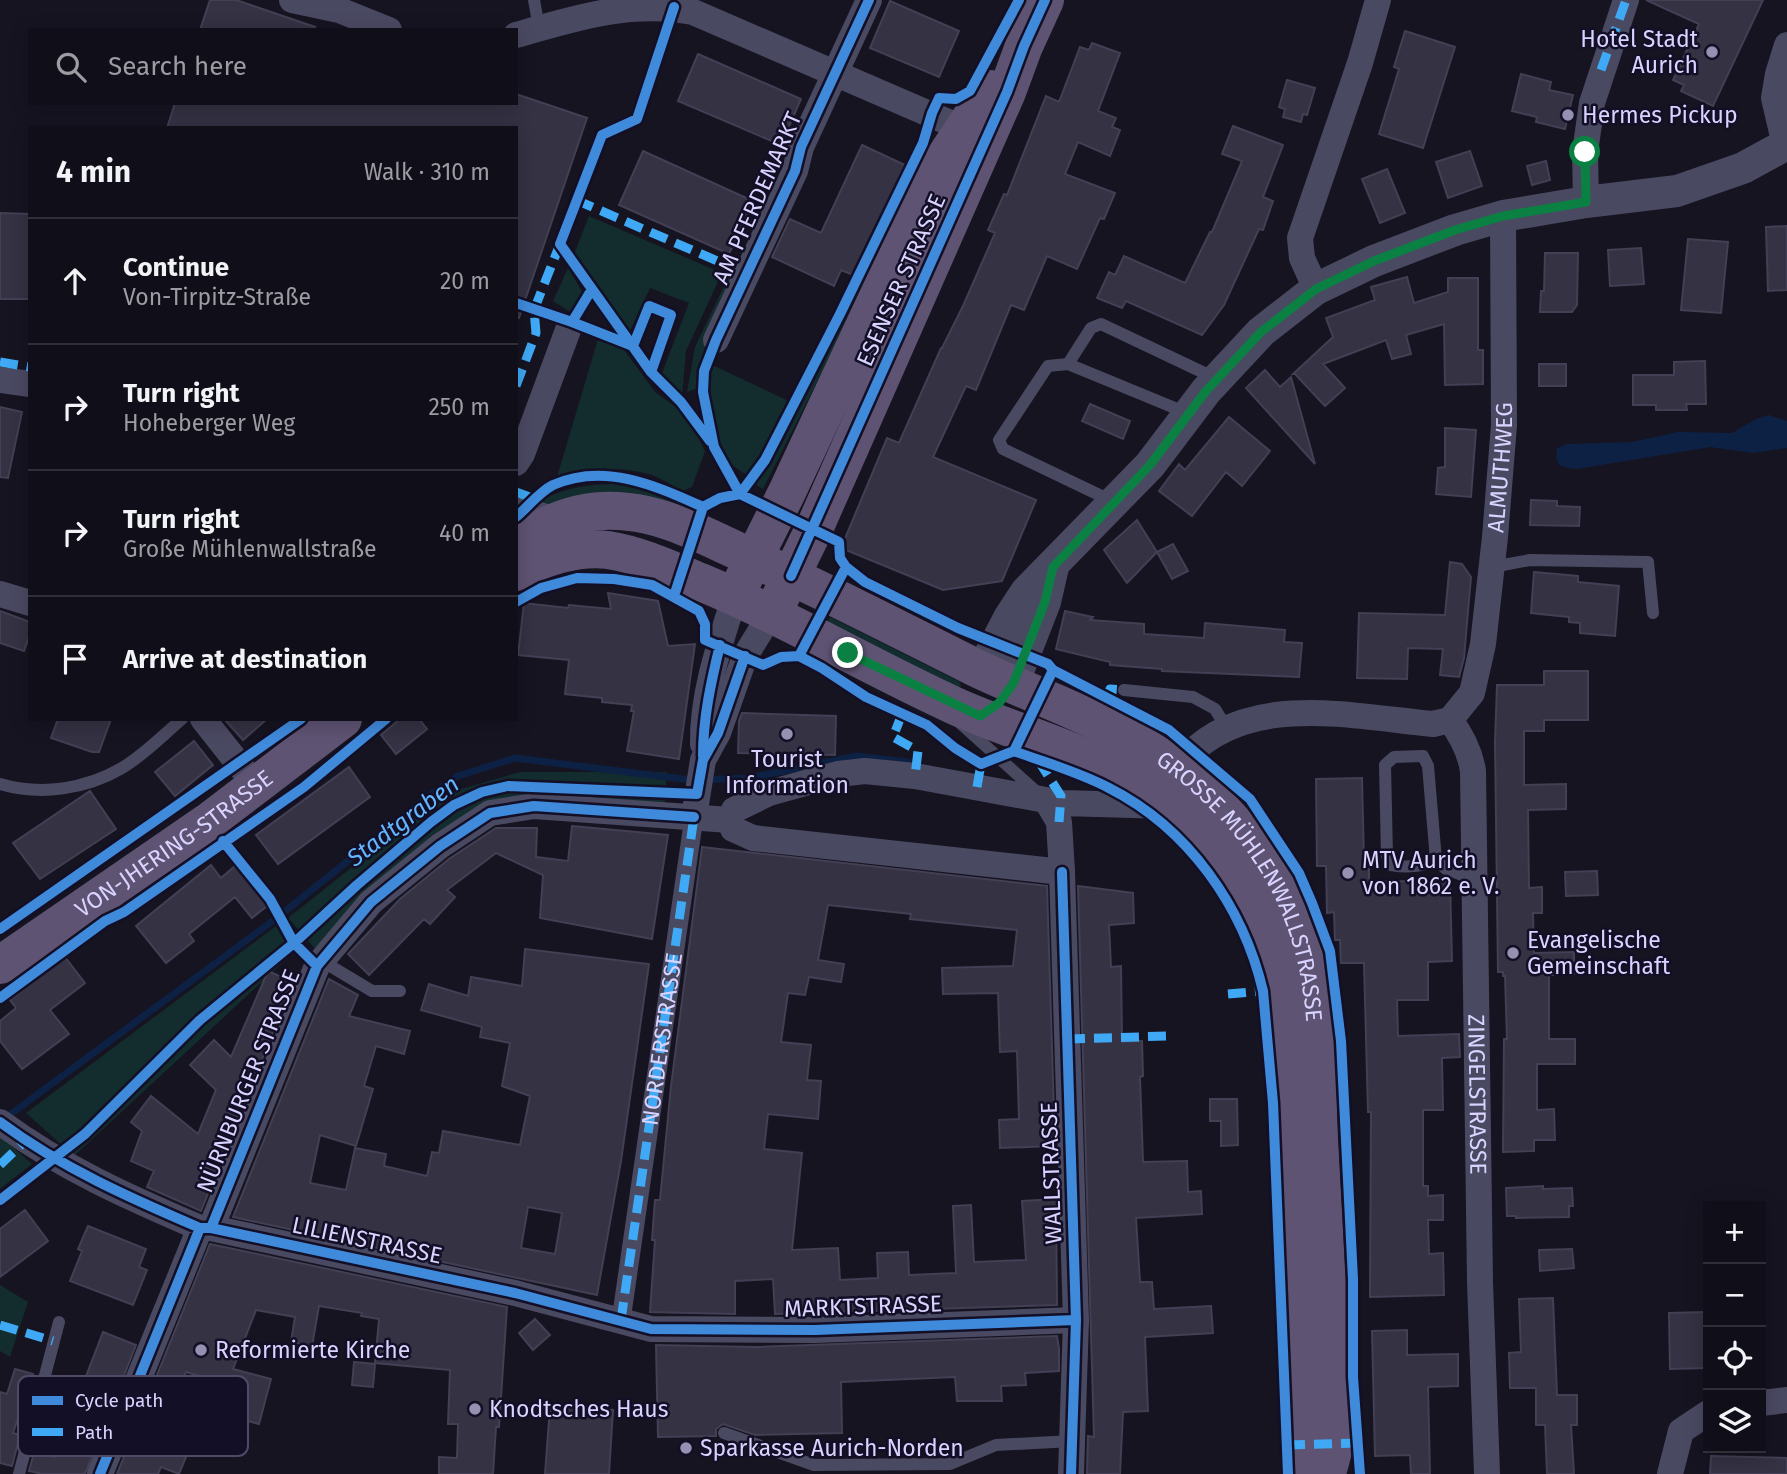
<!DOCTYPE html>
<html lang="en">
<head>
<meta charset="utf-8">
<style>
	:root { --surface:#100f19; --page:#1e1d26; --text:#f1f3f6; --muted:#9c9ca2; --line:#302f38 }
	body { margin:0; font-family:"Fira Sans",sans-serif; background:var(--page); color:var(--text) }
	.controls { position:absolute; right:21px; bottom:21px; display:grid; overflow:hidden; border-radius:0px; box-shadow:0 4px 18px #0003 }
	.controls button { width:63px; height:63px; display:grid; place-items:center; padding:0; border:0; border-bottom:2px solid var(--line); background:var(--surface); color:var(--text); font:35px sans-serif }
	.stop { position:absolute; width:21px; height:21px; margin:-16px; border:5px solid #0b8043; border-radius:50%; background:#fff }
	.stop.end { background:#0b8043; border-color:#fff; box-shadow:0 2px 7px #0008 }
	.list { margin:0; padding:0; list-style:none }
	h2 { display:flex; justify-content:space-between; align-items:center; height:91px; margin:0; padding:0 28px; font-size:30px }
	h2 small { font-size:23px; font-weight:400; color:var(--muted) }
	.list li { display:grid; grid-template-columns:46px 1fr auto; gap:21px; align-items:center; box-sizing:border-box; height:126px; padding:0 28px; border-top:2px solid var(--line) }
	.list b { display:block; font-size:26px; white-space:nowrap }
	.list p { margin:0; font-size:23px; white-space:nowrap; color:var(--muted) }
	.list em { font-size:23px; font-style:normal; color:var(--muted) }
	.icon { flex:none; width:38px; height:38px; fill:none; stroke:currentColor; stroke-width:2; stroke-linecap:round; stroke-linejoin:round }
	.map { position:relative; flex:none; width:1787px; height:1474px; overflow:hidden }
	.search { position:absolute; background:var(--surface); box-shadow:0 4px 18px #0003; left:28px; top:28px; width:490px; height:77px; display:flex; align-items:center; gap:18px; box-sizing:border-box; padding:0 24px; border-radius:0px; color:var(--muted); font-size:26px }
	.panel { position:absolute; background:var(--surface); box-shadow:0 4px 18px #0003; left:28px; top:126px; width:490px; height:595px; border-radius:0px }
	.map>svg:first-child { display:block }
	.green { fill:#132c2d }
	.water { fill:#0d2144 }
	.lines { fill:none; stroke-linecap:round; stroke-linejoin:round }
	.stream { stroke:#0d2144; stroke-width:7 }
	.building { fill:#343243; stroke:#433f54; stroke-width:2; fill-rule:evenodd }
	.service { stroke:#4a4962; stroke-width:12 }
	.pedestrian { stroke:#4a4962; stroke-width:19 }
	.minor { stroke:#4a4962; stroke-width:26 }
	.tertiary { stroke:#4a4962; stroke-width:32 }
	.primary { stroke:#5e5373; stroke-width:38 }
	.quiet { stroke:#3fa9f5; stroke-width:9; stroke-dasharray:18 9; stroke-linecap:butt }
	.cycleway-casing { stroke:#130f26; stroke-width:15 }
	.cycleway { stroke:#408adc; stroke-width:10 }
	.route { stroke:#0b8043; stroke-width:9 }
	.poi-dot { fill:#9591b1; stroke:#130f26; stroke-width:2.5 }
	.labels { text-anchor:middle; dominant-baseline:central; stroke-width:5; stroke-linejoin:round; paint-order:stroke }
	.poi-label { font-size:23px; fill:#d9d4ff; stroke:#130f26; text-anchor:start }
	.street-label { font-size:23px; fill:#d9d4ff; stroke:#130f26 }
	.water-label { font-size:24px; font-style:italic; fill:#62b6ff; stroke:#130f26 }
	.key { fill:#130f26; stroke:#4e4a67; stroke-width:2 }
	.key-label { font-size:19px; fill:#d9d4ff }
</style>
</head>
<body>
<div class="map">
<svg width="1787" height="1474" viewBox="0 0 1787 1474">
	<rect width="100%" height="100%" fill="#161421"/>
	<path class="green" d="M925,146l-3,19 -6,15 -29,49 -37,88 -87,172 -11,-7 19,-25z
		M589,216l133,57 -36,78 -4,46 -22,-19 29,-75 -39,-15 -21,45 -56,-76z
		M568,268l15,25 -11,20 -19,-12z
		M732,269l4,1 -36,98 -2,20 -11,4 8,-45z
		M598,339l24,8 33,45 32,23 18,36 -13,36 -9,4c-11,-5 -23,-14 -34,-17 -30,-9 -64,-4 -92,3z
		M710,364l83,39 -34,62 -14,9 -16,-11 -12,-20 -11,-62z
		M624,484l14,2 46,20v7l-131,-5 -17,-4c27,-18 57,-20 88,-20z
		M830,617l130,65 1,4 -3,2 -135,-59z
		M520,772h147l-3,38 -141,-13 -205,155 -30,-34 156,-124z
		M276,926l16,28 -218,202 -48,-43z
		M0,1135l32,29 -32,25z
		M0,1285l28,17 -18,55 -10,-6z"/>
	<path class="water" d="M1769,415l18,6v27l-34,5 -43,-6 -133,22c-16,-1 -23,-3 -20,-21l10,-4 65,-2 46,-10 54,1 24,-14z"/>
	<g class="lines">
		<path class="stream" d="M284,912l145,-116 29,-20 57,-18 176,22 58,-2 108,-22 51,6
			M4,1119l270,-199"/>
	</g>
	<path class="building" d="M210,0h26l79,27 -1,3h-114z
		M1646,0h117l-50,106 -32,-15 3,-6 -11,-5 26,-56z
		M890,1l69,30 -20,46 -69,-29z
		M1405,31l50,16 -32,101 -44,-14 20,-65 -5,-2z
		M1092,43l28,10 -22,58 18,7 -4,9 8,3 -10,26 -32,-14 -13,32 50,19 -11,26 -4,-1 -23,51 -30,-13 -23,54 -13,-5 -35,85 -10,-4 -33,71 103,43 -34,81 -59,9 -102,-42 46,-110 12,5 42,-95h1l21,-42 32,-73 -7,-3 16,-36 3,1 39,-99 13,6 21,-55 9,3z
		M698,54l103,45 -20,46 -103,-44z
		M1521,74l30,8 -2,8 24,5 -8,34 -29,-7 1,-5 -25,-6z
		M1287,80l28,8 -8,27 -4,-1 -2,8 -18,-5 2,-8 -6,-2z
		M516,94l71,24 -68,200 -3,-1v-189h-349l8,-25h341z
		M1233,126l50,19 -20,52 10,4 -10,29 -4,-1 -35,76 -22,30 -76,-34 -4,7 -25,-10 12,-26 6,3 9,-19 61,27 25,-51h2l30,-71 -20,-7z
		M862,145l43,20 -52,110 -12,-5 -7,16 -62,-29 18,-38 31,14z
		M643,151l110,50 -24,53 -110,-49z
		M1470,151l12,35 -34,12 -12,-36z
		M1546,161l4,19 -18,5 -5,-19z
		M1387,169l18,44 -25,10 -18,-44z
		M0,213l30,1v85h-30z
		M1787,226v64l-19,1 -2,-64z
		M1688,239l40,3 -7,71 -40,-3z
		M1641,248l3,36 -34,2 -2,-36z
		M1545,253h33l-1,52 -5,7h-32l1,-21h3z
		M1407,277l7,26 34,-11v-14h30v72h5v34l-38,1 -1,-61 -38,11 5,19 -19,5 -6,-19 -63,24 22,24 -20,18 -30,-32h-2l40,-37 -7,-19 49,-18 -4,-13z
		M1705,361l1,43h-20l1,6h-31v-5h-23v-30h41v-13z
		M1539,364h27v22h-27z
		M1265,370l15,17 11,-10 24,87 -69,-76z
		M1090,404l40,17 -7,18 -41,-18z
		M0,407l22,5 -14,66 -8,-1z
		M1229,417l41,34 -28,35 -16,-14 -34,44 -33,-25 20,-27 6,6z
		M1445,428l31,2 -5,67 -35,-3 2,-26 7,-1z
		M1531,500l26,1v5l23,1 -1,19 -49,-1z
		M1137,520l20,32 -30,31 -23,-33z
		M1173,544l15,27 -16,8 -15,-27z
		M1450,562l12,2 9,13 -7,81 -5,19 -19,-2 3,-26 -35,-1 -1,31 -50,-1 2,-65 86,2z
		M1534,572l44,4v6l41,4 -4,50 -35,-3v-10l-11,-1v-5l-38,-4z
		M608,593l50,8 10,45 27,-2 -16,115 -52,-8 7,-40h-3l1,-6 -30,-3v-4l-37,-4 4,-34 -51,-5 6,-52 44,5 1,-3 42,4z
		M0,611l30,11v12l-6,17 -24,-8z
		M1065,611l28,6 -3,3 54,4v10l60,4 1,-15 80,7 -1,12 18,1 -3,34 -137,-6v-2l-52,-4v-3l-54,-13z
		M1544,671h44v49h-44v11h-20v54l42,-1v25l-38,1 1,78 13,-1v26h-9l1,40 40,-1v22l-25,1v64h26v25h-38v46l17,-1 1,31h-21v11l-31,1 1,-113h3l-2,-63h-2v-4h-5l-3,-230 2,-57h47z
		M742,713l94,3 -1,39 -97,-2 1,-32z
		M58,719h53l-12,33h-7l-41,-14z
		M224,719h43l-24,21z
		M400,719h19l8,10 -31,25 -15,-19z
		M194,741l19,24 -38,31 -20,-24z
		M349,767l21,30 -92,67 -22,-29z
		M1362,778l2,84h5v20l81,-2 2,81 -24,1v38h-31l1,36 61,-2 1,23 -18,1 1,52h-20v76h5v10l15,-1v25h-15l1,34 14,-1 1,42 -74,2 1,-185h-3l-4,-149h-23l-1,-23h-5l-1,-28 -7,1 -1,-47h-9l-1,-87z
		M90,791l26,38 -76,50 -27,-36z
		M572,826l96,9 -16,104 -112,-21 3,-43 -47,-22 -49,37 8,7 -25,27 -6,-5 -55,56 -21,-21 52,-55 49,-40 47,-31h41l-1,29 32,4z
		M702,847l345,39 8,260 -55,2 -1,-28 20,-1 -2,-68 -17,1 -2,-59 -55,1 -1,-26 71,-2 4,-36 -107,-11 1,-5 -83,-9 -10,55 26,4 -3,18 -32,-5 -4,18 -17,-2 -7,49 30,3 -4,35 14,1 -3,38 -50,-5 -4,35 38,4 -10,97 46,-2 2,32 38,-2 -1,-25 31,-1 1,23 47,-2 -3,-67 18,-1 3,57 52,-2 -4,-59 34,-2 1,106 -282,9 -2,-35 -38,2v33l-85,-2 5,-72h-3l3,-40h5l11,-114z
		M211,865l10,13 14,-12 32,40 -15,12 -17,-21 -46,37 5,7 -28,22 -30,-37z
		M1597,871l1,24 -32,1 -1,-24z
		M1078,886l55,7 1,30 -25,2 2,42 10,-1 1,76 20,-1 1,35 -3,1 3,85 44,-1 1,31 13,-1 1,23 -66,4 4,64h12l2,27 57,-3 2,27 -68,4 3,74 -25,1 -3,62h-33l1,-38 6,1z
		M525,949l124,15 -28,197 -24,134 -364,-78 96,-238 29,16 -9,21 61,15 -6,23 -28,-8 -12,40 9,3 -17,57 -36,-11 -10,48 36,7 9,-42 31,6 -2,12 43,10 5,-24 7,1 4,-22 77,14 10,-49 -28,-10 8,-43 -30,-6 2,-10 -61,-17 8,-26 39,12 3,-19 51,9zM528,1207l34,6 -7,41 -34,-6z
		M65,957l20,26 -35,27 19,24 -47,35 -22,-28v-20l16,-13 -6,-8z
		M268,971l25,11 -92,229 -54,-24 7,-16 -23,-10 11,-30 -11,-9 20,-26 47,38 18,-44 -26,-25 24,-25 17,17z
		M1210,1099h27l1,46 -17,1v-25h-11z
		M1543,1186v3l29,-1 1,18h-4v11l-53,1v-2h-9l-1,-28z
		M25,1210l23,31 -48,36v-48z
		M88,1226l58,23 -7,18 8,3 -14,35 -63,-24 12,-30 -4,-2z
		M210,1244l297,63 -8,120h-3l-3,47h-54v-17l18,1 1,-34h-10l2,-54 -75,-7 4,-44 -18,-3 1,-3 -43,-7 -7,40 -21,-4 4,-25 -39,-7 -23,59 38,10 -12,45 -29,-8 8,-29 -52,-15 -13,34 34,13 -10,25 -5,-2 -13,32 -18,-7 -3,7h-41z
		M1572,1249l2,19 -34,3 -1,-21z
		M1553,1298l4,97h20v30h-6l3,49h-27l-2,-49h-9v-37h-26l-1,-35 12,-1 -2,-53z
		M1705,1312l2,56 -37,1 -1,-56z
		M535,1319l15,16 -17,15 -14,-17z
		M1407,1330v25l51,-1v32l-30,1 2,87h-19l-1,-19 -35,1 -3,-125z
		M103,1332l33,13 -51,129h-42l-14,-3 6,-22 20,8z
		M1057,1336l2,12v23l-34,2 1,12 -25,1 1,15h-45l-2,-24 -114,5 1,51 -87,2 -32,-11 -7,5v7l-58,1 -2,-92 98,2z
		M354,1362l21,2 -2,23 -21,-2z
		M15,1369l18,5 -20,59 7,2 -8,31 -12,-3v-71l7,2z
		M550,1407l63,3 -4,64h-64z
		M1711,1456l76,2v16h-77z"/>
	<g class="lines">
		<path class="service" d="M534,0l5,28
			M1068,364l23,-36 10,-4 116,55
			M1114,502l-111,-53 -4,-9 49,-74 20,-2 119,49
			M1492,567l38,-7 118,2 5,51
			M1124,690l69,7 22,12 11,18
			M959,722l80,72
			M0,784c41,12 86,5 122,-16 22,-13 41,-33 60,-49
			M1436,860c-15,7 -29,8 -45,5l-4,-9 -2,-91 9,-8 29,-1 5,10 8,94 10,9 29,11
			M322,961l50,30h28
			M724,1433l90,32 136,-1 46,-19 77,-4
			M19,1474l40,-152"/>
		<path class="pedestrian" d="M621,1320l73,-503"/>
		<g class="minor">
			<path d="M292,0l47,10 50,20"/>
			<path d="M516,35c59,-17 115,-35 177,-23l285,123"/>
			<path d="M1785,145l-11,-47 4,-24 9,-29"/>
			<path d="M1586,202l-1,-50 7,-49 34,-103"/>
			<path d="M1316,289l-14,-31 -2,-20 60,-175 18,-63"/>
			<path d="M716,340l79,-169 6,-24 68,-147"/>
			<path d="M0,380l30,4"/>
			<path d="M516,463l6,-9 46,-124"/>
			<path d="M516,507l39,13"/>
			<path d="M0,594l30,9"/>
			<path d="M203,719l54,68"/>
			<path id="s1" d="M1450,720c12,16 20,31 23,51l7,511 7,192"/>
			<path d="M703,744c-1,-50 17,-101 32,-148"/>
			<path id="s2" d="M1177,768c61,-79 170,-52 256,-44l17,-4 22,-27 11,-49 12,-107 9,-112 -1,-209"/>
			<path d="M1046,800l13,22 3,50 -309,-34 -20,-9 -3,-9 4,-10 35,-17 69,-19 27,-3 50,5 147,27 105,3"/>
			<path d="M694,817l9,-57 15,-27 27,-77 26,-42"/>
			<path d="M1062,872l14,448 -5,154"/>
			<path d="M0,1122c62,46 130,76 200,106h11l304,65 136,36 164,1 261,-10"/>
			<path d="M211,1228l106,-262 54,-64 69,-56 50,-33 44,-7 196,14"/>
			<path d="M1761,1403l26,-3"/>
			<path d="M100,1474l100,-246"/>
			<path d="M1670,1474l11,-43 27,-18"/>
		</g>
		<path class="tertiary" d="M982,670l27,-52 17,-26 124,-127 56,-74 55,-59 55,-43 58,-28 81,-31 48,-14 83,-14 91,-11 66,-23 44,-24
			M1013,684l32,-82 8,-35"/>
		<g class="primary">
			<path id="s3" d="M516,542c44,-27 79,-38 131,-27 35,8 69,26 101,41 77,35 152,74 228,112 67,32 142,55 201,101 50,38 96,94 117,154 26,70 22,143 25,215 6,102 11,203 16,305l-8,31"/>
			<path d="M516,572c26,-14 61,-26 92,-22 32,5 64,20 95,33 86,36 167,84 252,123 58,26 121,42 176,74 25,15 50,35 69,57 39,43 67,98 80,154 3,15 4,31 6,47l17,405 10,31"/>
			<path d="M742,582l45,-90 152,-326 51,-77"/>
			<path d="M779,600l35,-71 193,-437 17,-46 21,-46"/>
			<path id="s4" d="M0,965l208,-143 135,-103"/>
		</g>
		<g class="quiet">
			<path d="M1601,70l25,-70"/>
			<path d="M576,200l153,66"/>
			<path d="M0,362l30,5"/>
			<path d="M516,386l20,-53 -2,-23 26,-66"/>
			<path d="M516,492l19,7"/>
			<path d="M1105,699l5,-10 14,1"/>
			<path d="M902,714l-9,23 25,14 -3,25"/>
			<path d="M1038,760l23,36 -2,26"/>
			<path d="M977,787l4,-23"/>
			<path d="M1228,994l35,-3"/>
			<path d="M1067,1039l102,-3"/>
			<path d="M0,1165l25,-24"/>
			<path id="s5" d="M621,1320l73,-503"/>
			<path d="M0,1325l53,16"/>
			<path d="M1287,1445l71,-2"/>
		</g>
		<g class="cycleway-casing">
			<path id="cycleway" d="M869,0l-68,147 -6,24 -79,169 -12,31 -1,21 11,55 26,47 99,48 1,16 6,9 19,15 93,46 90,36 5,6 116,60 81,69 49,74 13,30 18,48 11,90 12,238v98l7,97
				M674,7l-37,112 -35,16 -42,109 91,128 30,30 29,39
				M516,303l56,19 20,-33
				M572,322l61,24 16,-40 22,9 -20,57
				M516,517c12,-10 23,-25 37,-32 52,-23 103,1 150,22
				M791,576l216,-484 17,-46 21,-46
				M674,596l29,-89 17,-9 20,-4 25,-34 75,-146 83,-171 9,-30 7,-15 17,1 14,-8 49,-91
				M516,602l25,-14 36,-10 37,1 38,6 47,26 6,13v16l58,25 18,-8 18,-1 23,12 44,29 61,28 28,23 26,16 33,-13c32,12 65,21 95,37 79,40 134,118 154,203l10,112 15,371
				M799,656l47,-89
				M1014,751l39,-81
				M703,756c0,-38 8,-74 17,-111
				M223,841l47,58 24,44 23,23
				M1062,872l14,448 -5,154
				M0,929l301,-210
				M0,998l105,-77 19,-9 180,-125 82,-68
				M0,1122c62,46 130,76 200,106h11l304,65 136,36 164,1 261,-10
				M0,1200l85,-66 115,-114 94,-77 63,-58 74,-63 23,-17 28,-13 26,-6 189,8 6,-34 15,-27 27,-77
				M211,1228l106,-262 54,-64 69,-56 50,-33 44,-7 160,11
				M100,1474l100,-246"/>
		</g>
		<use href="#cycleway" class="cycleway"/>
	</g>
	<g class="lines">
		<path class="route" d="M848,653l132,63 19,-13 14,-19 32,-82 8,-35 97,-102 56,-74 55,-59 55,-43 58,-28 81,-31 48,-14 83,-14 -1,-50"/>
	</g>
	<g class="poi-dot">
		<circle cx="1712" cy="52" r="7"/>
		<circle cx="1568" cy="115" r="7"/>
		<circle cx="787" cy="734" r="7"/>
		<circle cx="1348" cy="873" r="7"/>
		<circle cx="1513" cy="953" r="7"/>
		<circle cx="201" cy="1350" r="7"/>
		<circle cx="475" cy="1409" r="7"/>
		<circle cx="686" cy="1448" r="7"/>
	</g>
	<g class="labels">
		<g class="poi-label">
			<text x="1698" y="39" text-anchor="end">Hotel Stadt<tspan x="1698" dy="26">Aurich</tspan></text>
			<text x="1582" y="115">Hermes Pickup</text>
			<text x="787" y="759" text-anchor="middle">Tourist<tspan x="787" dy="26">Information</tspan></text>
			<text x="1362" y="860">MTV Aurich<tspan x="1362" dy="26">von 1862 e. V.</tspan></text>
			<text x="1527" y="940">Evangelische<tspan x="1527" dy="26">Gemeinschaft</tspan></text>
			<text x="215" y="1350">Reformierte Kirche</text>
			<text x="489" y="1409">Knodtsches Haus</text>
			<text x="700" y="1448">Sparkasse Aurich-Norden</text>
		</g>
		<g class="street-label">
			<text transform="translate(757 198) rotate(-66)">AM PFERDEMARKT</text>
			<text transform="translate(901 280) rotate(-66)">ESENSER STRASSE</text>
			<text stroke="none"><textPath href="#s2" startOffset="553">ALMUTHWEG</textPath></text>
			<text stroke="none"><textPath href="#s4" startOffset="212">VON-JHERING-STRASSE</textPath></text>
			<text stroke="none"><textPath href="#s3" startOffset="864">GROSSE MÜHLENWALLSTRASSE</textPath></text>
			<text stroke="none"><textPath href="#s5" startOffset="284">NORDERSTRASSE</textPath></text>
			<text transform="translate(248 1081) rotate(-68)">NÜRNBURGER STRASSE</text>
			<text stroke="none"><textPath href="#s1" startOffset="380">ZINGELSTRASSE</textPath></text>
			<text transform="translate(1051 1173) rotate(-92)">WALLSTRASSE</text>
			<text transform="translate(367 1240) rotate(12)">LILIENSTRASSE</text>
			<text transform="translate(863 1306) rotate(-2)">MARKTSTRASSE</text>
		</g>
		<g class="water-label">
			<text transform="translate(403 821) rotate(-37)">Stadtgraben</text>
		</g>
	</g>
	<rect x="18" y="1376" width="230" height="80" rx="10" class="key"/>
	<rect x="32" y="1396" width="31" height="9" fill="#408adc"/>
	<rect x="32" y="1428" width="31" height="8" fill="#3fa9f5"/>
	<g class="key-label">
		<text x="75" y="1407">Cycle path</text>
		<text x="75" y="1439">Path</text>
	</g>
</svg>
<div class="controls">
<button>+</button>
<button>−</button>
<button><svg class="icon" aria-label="locate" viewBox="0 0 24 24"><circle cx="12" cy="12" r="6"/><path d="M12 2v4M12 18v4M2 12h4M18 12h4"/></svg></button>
<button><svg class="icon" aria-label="layers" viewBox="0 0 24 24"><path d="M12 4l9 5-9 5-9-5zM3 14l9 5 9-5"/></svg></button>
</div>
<div class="stop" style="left:1585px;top:152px"></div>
<div class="stop end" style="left:848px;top:653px"></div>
<div class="search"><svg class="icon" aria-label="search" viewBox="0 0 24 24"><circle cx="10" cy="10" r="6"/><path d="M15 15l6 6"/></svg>Search here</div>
<section class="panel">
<h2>4 min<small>Walk · 310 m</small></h2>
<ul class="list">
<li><svg class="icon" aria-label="ahead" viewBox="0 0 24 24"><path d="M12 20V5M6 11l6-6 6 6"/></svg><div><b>Continue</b><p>Von-Tirpitz-Straße</p></div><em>20 m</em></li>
<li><svg class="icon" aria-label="right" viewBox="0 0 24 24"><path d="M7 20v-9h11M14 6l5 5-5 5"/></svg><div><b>Turn right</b><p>Hoheberger Weg</p></div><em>250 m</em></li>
<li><svg class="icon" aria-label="right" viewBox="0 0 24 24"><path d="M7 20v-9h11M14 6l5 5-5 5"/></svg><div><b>Turn right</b><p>Große Mühlenwallstraße</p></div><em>40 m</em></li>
<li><svg class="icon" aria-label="arrive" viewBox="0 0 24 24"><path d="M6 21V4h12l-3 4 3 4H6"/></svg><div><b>Arrive at destination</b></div></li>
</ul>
</section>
</div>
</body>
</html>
